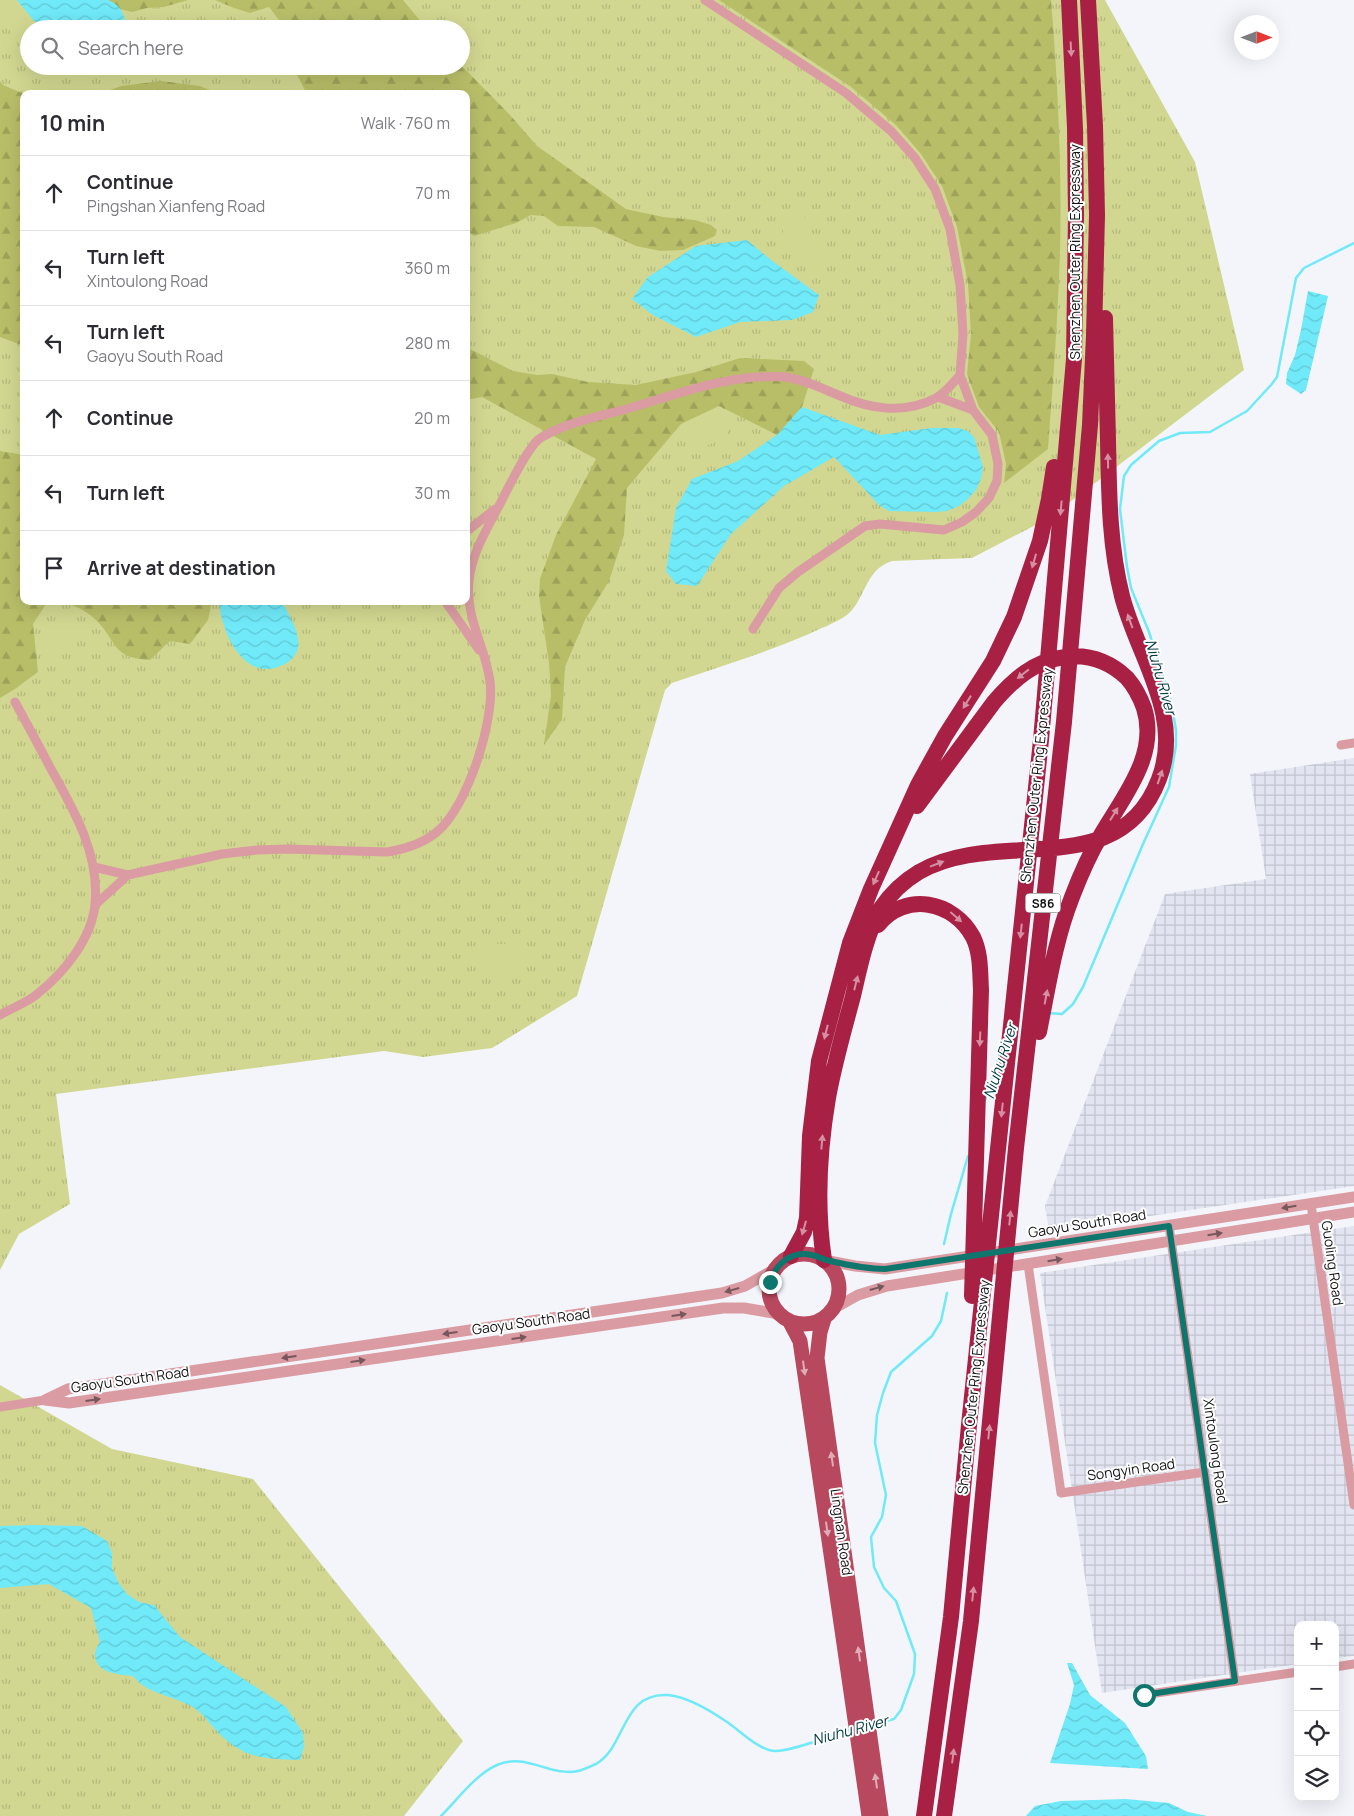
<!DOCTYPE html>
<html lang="en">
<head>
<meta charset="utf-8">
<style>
	:root { --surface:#fff; --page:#f2f2f3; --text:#2b2b33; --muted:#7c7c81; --line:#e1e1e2 }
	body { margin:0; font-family:Manrope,sans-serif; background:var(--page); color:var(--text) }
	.controls { position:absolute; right:15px; bottom:15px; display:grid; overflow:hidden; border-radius:10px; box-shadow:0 5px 20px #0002 }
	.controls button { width:45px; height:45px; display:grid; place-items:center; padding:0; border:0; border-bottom:1px solid var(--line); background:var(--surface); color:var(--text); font:25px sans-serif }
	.compass { position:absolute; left:1234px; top:15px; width:45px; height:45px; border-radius:50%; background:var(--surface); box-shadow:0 5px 20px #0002; rotate:90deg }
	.stop { position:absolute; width:15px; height:15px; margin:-11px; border:4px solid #0f766e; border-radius:50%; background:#fff }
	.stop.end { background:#0f766e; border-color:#fff; box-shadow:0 1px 5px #0008 }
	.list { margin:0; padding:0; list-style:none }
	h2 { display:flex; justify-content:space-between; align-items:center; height:65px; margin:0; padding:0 20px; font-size:21px }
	h2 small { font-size:16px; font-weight:400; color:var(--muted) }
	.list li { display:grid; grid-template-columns:32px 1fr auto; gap:15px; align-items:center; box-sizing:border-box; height:75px; padding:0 20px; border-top:1px solid var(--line) }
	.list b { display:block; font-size:19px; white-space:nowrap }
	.list p { margin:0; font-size:16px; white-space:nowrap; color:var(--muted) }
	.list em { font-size:16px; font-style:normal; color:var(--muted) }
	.icon { flex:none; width:28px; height:28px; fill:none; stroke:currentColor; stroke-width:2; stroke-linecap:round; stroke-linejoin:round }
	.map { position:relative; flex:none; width:1354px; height:1816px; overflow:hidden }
	.search { position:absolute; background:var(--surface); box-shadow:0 5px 20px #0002; left:20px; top:20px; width:450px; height:55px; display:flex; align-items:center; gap:12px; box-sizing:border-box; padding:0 18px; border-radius:28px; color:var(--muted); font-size:19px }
	.panel { position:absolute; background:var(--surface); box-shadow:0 5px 20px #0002; left:20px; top:90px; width:450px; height:515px; border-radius:10px }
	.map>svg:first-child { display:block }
	.industrial { fill:url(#industrial-grid) }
	.grass { fill:url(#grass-tufts); fill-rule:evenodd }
	.forest { fill:url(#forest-firs) }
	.pitch { fill:#d1d790 }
	.water { fill:url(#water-waves) }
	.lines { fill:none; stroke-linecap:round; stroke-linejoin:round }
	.stream { stroke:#70e9f8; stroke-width:2.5 }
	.minor { stroke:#da9ba2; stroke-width:9 }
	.tertiary { stroke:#da9ba2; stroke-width:11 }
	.primary { stroke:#b8485e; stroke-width:15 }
	.motorway { stroke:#a82145; stroke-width:16 }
	.oneway { fill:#d490a2 }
	.oneway2 { fill:#76575c }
	.oneway3 { fill:#dfadb7 }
	.route { stroke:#0f766e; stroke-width:6 }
	.labels { text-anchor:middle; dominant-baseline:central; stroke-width:4; stroke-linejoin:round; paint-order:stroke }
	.shield { fill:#fff; stroke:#5a5a5b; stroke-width:1 }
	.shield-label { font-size:12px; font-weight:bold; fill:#131315 }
	.street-label { font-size:14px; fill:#131315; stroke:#fff }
	.water-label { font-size:15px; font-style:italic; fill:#003a41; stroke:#fff }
</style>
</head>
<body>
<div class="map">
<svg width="1354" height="1816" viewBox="0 0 1354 1816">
	<defs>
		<pattern id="industrial-grid" width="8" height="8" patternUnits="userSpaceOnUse" patternTransform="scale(1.25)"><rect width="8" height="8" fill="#e2e5f1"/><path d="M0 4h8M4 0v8" fill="none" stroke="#c1c4ce"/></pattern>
		<pattern id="grass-tufts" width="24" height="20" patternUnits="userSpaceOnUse" patternTransform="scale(1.25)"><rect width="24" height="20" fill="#d1d790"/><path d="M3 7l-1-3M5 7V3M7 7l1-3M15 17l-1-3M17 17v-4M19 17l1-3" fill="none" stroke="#b3b87b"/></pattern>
		<pattern id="forest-firs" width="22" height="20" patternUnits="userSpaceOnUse" patternTransform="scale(1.25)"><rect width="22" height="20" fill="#b8be68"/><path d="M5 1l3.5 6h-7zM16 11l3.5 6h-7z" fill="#9da259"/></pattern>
		<pattern id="water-waves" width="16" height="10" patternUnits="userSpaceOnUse" patternTransform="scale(1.25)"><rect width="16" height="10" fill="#70e9f8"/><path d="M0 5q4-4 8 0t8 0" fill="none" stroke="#60c7d4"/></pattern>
	</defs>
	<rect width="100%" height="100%" fill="#f4f5fa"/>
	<path class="industrial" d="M1354,758v428l-305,45 -4,-25 120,-312 101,-15 -16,-105z
		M1354,1226v430l-19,2v-33h-37v39l-196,29 -62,-420z"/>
	<path class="grass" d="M0,0h1105l90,162 49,208 -195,148 -77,40 -80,3c-29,9 -26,42 -48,56 -11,7 -23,11 -35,17 -44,19 -91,33 -137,49l-7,7 -88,306 -85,52 -69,9 -39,-6 -328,43 14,110 -51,30 -19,36zM29,29h432v37h-432zM24,94h442v507h-442z
		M0,1385l112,64 141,30 210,262 -59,75h-404z"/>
	<path class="forest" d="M101,0h87l-24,7 -17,1 -15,4 -13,-3z
		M215,0h188l24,29h-141l-17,-22 -19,6 -16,-5z
		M719,0h332c7,84 11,168 9,251 -2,67 -7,132 -12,198l-44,34 2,-19 -7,-32 -20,-25 -12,-33 4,-40 -3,-50 -11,-57 -15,-41 -21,-32 -25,-29 -45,-38z
		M461,65l49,50 27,31 89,63 37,8 32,3 16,5 6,5 -2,6 -32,14 -22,1 -25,-5 -42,-19 -36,-1 -14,-10 -13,-1 -15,8 -42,13 -8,-6v-136h-159l-12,-23 -1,-5z
		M0,81l3,4 21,9v252l-24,-9z
		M161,81l39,5 19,8h-120l22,-8z
		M466,347l47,24 24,4 15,-1 36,8 48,3 60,-13 44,-14 64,3 10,8 -12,38 -25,28 -58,-29 -38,18 -54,64 -3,47 -15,46 -24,39 -20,47 -3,52 -18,26 7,-50 -2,-32 -10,-67 1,-17 16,-44 40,-76 -114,-62 -16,3z
		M0,451l24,4v146h24l-15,23 5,48 -23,17 -15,9z
		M61,601h151l-4,19 -18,24 -20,-3 -20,19c-39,-2 -32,-18 -54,-40 -10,-10 -23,-15 -35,-19z"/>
	<path class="pitch" d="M0,0h10l4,3 2,9 8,3 2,6 -1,10 -10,4c-15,-13 -15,-16 -15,-35z
		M794,212l11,6 3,17 13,16 2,12 -5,4 -11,-7 -17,-6 -6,-6c-1,-12 -4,-31 10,-36z
		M707,416h17l7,4c-3,19 -10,20 -26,26 -17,-5 -17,-13 -7,-27z
		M64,621l12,1 9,6v6c-17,13 -18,28 -42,13 0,-15 5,-23 21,-26z
		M492,943c14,2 36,0 34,19l-11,11 -15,5c-7,-5 -11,-13 -18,-18l-1,-8z"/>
	<path class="water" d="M17,0h91c14,6 16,14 19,29h-71l-22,-8z
		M747,240l24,20 48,35 -6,17 -21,8 -52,2 -44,15 -43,-22 -21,-16 16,-22 48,-31z
		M1308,291l20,5 -22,94 -5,4 -15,-10 1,-11 8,-18 6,-25z
		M802,407l78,28 52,-7h26l10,3 6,6 9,30 -2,12 -5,11 -8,9 -9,7 -12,5 -11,1 -47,-1 -10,-6 -45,-48 -50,29 -53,48 -34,52 -21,-2 -10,-13 10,-63 16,-29 46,-18 39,-26z
		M219,601h63c6,13 19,32 16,47 -2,8 -8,14 -15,17 -39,19 -62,-33 -64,-64z
		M34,1525l48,1 25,15 5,12v15l6,14 9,12 12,8 15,3 26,32 106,70 17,26 1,14 -4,13c-40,-1 -59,-2 -87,-33 -8,-9 -14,-18 -26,-23 -18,-9 -41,-11 -54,-28 -7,-1 -13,-1 -20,-3 -17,-3 -23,-18 -13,-31l-9,-34 -42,-24 -49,4v-62z
		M1067,1663h5l18,32 35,28 21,33 2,13 -98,-6 20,-59 4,-19z
		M1126,1799l43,4 19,9 19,4h-181l9,-10 26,-5z"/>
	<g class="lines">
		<path class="stream" d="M1048,1013l14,1 11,-10 10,-17 60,-143 26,-57 7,-42v-15l-5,-29 -22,-69 -18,-44 -4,-21 -7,-58 4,-33 7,-11 28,-24 21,-8 30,-1 37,-21 24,-26 6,-8 19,-99 8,-10 50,-25
			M985,1100l15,-47
			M944,1244l7,-30 17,-58
			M874,1724l20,-5 7,-9 13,-36 1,-20 -19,-53 -12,-13 -10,-21 -3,-30 11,-20 4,-22 -11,-52 2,-28 6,-22 8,-21 41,-36 9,-15 6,-28
			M441,1816c16,-16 35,-42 56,-51 29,-13 53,12 81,6 5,-1 13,-5 18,-7 31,-18 25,-72 72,-69 20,2 43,16 59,27 12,8 33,29 48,29 20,0 55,-16 76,-21"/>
		<path class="minor" d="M705,0l141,93 45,38 24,27 20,31 15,40 10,56 3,49 -3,41 13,35 19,25 6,29 -1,17 -8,17 -13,14 -14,10 -18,8 -64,-6 -15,2 -67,46 -19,16 -26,41
			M938,397l35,13
			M466,532l29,-23
			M445,601l34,49
			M1341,745l13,-2
			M94,867l34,8
			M95,905l33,-30 94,-21 35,-4 31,-1 99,3c19,-3 36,-8 51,-21 30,-26 57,-111 52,-150 -5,-35 -25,-64 -21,-100 3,-30 20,-55 33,-81 9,-18 18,-37 30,-53 3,-5 9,-10 14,-12 25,-14 56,-19 84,-27 41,-12 84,-28 127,-31 9,0 19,-1 28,0 18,2 36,11 53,18 32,14 65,20 98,3 9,-5 17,-15 24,-23
			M0,1015c12,-7 26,-12 36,-20 27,-21 56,-56 59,-91 5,-49 -21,-94 -44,-135 -12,-23 -24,-45 -36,-67
			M1311,1204l43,301
			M1169,1226l66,455
			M1028,1264l33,229 144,-21
			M0,1407l45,-7
			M1335,1667l19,-3
			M1143,1695l155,-23"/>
		<path class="tertiary" d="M824,1260l31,6 30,3 469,-72
			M833,1309l25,-14 29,-9 467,-74
			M45,1400l23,-11 654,-96 23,-7 30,-17
			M45,1400l24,3 654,-95h21l35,6"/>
		<path class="primary" d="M769 1289a35 35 0 1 1 70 0a35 35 0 1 1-70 0Z
			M824,1319l-4,13 -3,26 64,458
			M790,1322l10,19 69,475"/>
		<path class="motorway" d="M917,806l77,-104c20,-23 40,-41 71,-45 24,-3 45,5 62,21 8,9 13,19 17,30 15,47 -21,89 -43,127 -12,20 -21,41 -29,62 -17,43 -24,90 -33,135
			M878,925c27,-34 76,-24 95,12 8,16 7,36 8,53l-9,306
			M791,1256l13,-24 3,-14 3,-82 9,-75 31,-118 21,-54 47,-104 27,-49 48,-75 21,-44 26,-76 9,-42 5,-32
			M824,1260c-8,-54 -5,-109 4,-162 6,-34 16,-68 25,-102 6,-26 14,-65 28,-88 10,-15 23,-27 38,-36 79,-46 200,13 240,-93 25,-64 -22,-123 -37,-183 -13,-52 -13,-104 -14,-156 -1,-41 -2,-82 -3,-122
			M924,1816l27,-199 18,-192 72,-685 33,-381 2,-144 -1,-87 -6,-128
			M944,1816l27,-195 45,-473 48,-426 26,-297 4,-90 3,-120 -2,-89 -7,-126"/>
	</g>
	<defs><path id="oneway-solid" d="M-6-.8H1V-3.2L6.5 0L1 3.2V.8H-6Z" transform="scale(1.25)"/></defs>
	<g class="oneway">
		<use href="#oneway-solid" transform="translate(1071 49) rotate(87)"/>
		<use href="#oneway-solid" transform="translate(1108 461) rotate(-91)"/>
		<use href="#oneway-solid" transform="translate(1061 508) rotate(95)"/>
		<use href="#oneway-solid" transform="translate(1034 561) rotate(106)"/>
		<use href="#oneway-solid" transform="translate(1130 621) rotate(-110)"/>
		<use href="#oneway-solid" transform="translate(1023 674) rotate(142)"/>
		<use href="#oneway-solid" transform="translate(967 702) rotate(122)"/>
		<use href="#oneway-solid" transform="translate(1160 777) rotate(-71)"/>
		<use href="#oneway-solid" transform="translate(1114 814) rotate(-58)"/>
		<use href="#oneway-solid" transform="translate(937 864) rotate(-21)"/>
		<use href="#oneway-solid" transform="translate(876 878) rotate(114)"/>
		<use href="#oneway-solid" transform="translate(956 917) rotate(41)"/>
		<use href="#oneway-solid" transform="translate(1021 931) rotate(96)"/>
		<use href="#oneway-solid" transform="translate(856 983) rotate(-76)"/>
		<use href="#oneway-solid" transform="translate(1046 997) rotate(-79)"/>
		<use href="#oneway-solid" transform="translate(826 1032) rotate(104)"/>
		<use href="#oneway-solid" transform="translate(980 1039) rotate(92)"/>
		<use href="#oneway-solid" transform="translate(1002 1110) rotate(96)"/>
		<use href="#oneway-solid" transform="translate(822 1142) rotate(-85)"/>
		<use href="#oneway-solid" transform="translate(1010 1218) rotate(-84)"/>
		<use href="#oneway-solid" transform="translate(804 1228) rotate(106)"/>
		<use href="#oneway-solid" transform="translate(989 1432) rotate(-84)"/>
		<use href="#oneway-solid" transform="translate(973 1594) rotate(-84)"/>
		<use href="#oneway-solid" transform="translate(953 1756) rotate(-83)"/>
	</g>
	<g class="oneway2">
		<use href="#oneway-solid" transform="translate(1289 1207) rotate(171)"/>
		<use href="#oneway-solid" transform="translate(1215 1234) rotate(-9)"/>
		<use href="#oneway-solid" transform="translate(1055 1260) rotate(-9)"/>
		<use href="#oneway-solid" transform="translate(877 1288) rotate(-16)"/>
		<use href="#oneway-solid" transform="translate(732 1290) rotate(164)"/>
		<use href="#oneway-solid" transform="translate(679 1315) rotate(-8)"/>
		<use href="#oneway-solid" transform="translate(450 1333) rotate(172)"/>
		<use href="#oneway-solid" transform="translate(519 1338) rotate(-8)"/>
		<use href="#oneway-solid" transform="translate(289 1357) rotate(172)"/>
		<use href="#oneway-solid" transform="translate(358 1361) rotate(-8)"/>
		<use href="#oneway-solid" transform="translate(93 1400) rotate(-8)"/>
	</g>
	<g class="oneway3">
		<use href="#oneway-solid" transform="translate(804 1368) rotate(82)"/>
		<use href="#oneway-solid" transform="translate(832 1459) rotate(-98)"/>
		<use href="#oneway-solid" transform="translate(827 1529) rotate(82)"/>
		<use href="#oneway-solid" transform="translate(859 1654) rotate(-98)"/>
		<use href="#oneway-solid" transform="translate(876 1781) rotate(-98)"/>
	</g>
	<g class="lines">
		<path class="route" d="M770,1282c6,-18 21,-32 42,-27 6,1 12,5 18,6 18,4 36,8 55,8l284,-43 66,455 -91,14"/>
	</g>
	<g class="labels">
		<rect class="shield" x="1025.5" y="893.5" width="35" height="19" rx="4"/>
		<g class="shield-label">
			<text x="1043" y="903">S86</text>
		</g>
		<g class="street-label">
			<text transform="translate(1074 252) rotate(-90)">Shenzhen Outer Ring Expressway</text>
			<text transform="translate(1036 775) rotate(-84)">Shenzhen Outer Ring Expressway</text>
			<text transform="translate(1087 1223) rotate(-9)">Gaoyu South Road</text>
			<text transform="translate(1333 1263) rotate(82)">Guoling Road</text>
			<text transform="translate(531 1321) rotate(-8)">Gaoyu South Road</text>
			<text transform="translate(130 1379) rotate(-8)">Gaoyu South Road</text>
			<text transform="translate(973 1387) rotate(-84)">Shenzhen Outer Ring Expressway</text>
			<text transform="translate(1216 1451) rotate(82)">Xintoulong Road</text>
			<text transform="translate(1131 1469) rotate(-8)">Songyin Road</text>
			<text transform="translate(842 1532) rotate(82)">Lingnan Road</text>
		</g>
		<g class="water-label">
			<text transform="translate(1161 677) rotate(74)">Niuhu River</text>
			<text transform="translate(1000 1061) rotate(-72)">Niuhu River</text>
			<text transform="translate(850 1730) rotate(-15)">Niuhu River</text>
		</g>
	</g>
</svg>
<div class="controls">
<button>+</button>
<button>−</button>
<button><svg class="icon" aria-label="locate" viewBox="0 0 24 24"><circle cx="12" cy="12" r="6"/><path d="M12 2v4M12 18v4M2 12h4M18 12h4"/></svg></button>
<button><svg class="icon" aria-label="layers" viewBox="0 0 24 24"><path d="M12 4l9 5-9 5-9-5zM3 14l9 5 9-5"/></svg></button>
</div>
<svg class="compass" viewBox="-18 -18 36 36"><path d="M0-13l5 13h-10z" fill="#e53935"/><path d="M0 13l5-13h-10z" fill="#7c7c81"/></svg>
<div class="stop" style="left:1144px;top:1695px"></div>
<div class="stop end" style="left:770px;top:1282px"></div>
<div class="search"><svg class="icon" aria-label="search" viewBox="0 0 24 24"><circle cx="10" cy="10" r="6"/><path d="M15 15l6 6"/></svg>Search here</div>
<section class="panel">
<h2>10 min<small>Walk · 760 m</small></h2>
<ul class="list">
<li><svg class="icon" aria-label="ahead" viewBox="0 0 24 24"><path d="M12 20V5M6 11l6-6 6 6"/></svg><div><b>Continue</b><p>Pingshan Xianfeng Road</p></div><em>70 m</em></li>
<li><svg class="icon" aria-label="left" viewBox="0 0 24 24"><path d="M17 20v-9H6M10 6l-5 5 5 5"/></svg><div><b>Turn left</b><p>Xintoulong Road</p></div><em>360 m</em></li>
<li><svg class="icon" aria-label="left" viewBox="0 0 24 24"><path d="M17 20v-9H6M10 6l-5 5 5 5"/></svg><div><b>Turn left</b><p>Gaoyu South Road</p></div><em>280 m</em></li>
<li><svg class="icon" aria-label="ahead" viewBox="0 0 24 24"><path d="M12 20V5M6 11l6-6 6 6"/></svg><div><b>Continue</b></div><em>20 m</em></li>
<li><svg class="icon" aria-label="left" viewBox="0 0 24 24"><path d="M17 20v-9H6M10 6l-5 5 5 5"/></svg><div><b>Turn left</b></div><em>30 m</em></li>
<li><svg class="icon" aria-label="arrive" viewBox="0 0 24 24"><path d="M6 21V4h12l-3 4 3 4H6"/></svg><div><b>Arrive at destination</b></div></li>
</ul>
</section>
</div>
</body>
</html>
